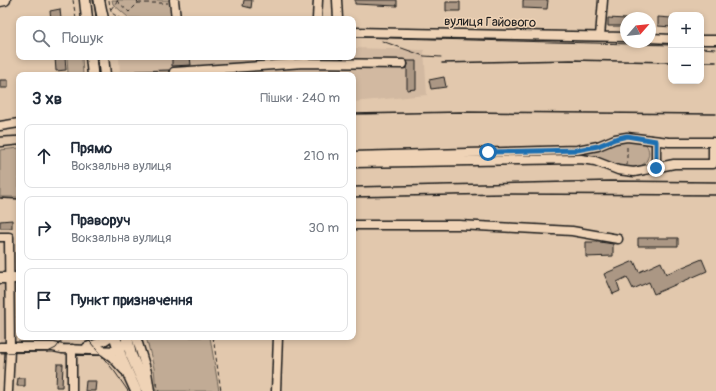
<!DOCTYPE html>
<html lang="uk">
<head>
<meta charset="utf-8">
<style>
	:root { --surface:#fff; --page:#f6f6f7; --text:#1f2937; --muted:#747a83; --line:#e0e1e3 }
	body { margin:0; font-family:Pangolin,sans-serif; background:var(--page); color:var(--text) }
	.controls { position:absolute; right:12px; top:12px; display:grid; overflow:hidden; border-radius:8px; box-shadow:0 2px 6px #0003 }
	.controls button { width:36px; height:36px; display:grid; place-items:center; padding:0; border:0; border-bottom:1px solid var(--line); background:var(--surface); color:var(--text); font:20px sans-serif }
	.compass { position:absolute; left:620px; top:12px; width:36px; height:36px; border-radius:50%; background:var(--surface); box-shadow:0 2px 6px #0003; rotate:62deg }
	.stop { position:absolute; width:12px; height:12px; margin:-9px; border:3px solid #1f6fb2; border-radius:50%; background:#fff }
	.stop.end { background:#1f6fb2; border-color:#fff; box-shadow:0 1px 4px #0008 }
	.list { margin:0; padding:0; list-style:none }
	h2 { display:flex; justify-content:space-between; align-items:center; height:52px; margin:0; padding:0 16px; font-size:17px }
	h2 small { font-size:13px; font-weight:400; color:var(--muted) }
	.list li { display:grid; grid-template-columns:26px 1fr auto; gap:12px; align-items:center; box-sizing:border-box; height:64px; margin:0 8px 8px; padding:0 8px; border:1px solid var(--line); border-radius:8px }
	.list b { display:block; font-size:15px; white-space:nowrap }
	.list p { margin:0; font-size:13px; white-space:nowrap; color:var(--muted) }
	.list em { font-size:13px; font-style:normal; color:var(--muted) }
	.icon { flex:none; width:22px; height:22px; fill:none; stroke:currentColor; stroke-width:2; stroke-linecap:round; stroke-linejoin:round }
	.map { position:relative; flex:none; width:716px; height:391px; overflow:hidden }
	.search { position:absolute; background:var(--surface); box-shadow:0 2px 6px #0003; left:16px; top:16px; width:340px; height:44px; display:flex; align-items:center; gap:10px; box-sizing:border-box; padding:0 14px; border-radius:8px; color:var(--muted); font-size:15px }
	.panel { position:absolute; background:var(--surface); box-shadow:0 2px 6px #0003; left:16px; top:72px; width:340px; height:268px; border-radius:8px }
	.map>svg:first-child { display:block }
	.built { fill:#d2b9a1 }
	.green { fill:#c1ab95; stroke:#6e6458 }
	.building { fill:#ab9784; stroke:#1c1c1c }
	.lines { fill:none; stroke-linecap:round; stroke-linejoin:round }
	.minor-casing { stroke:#1c1c1c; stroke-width:11 }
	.major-casing { stroke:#1c1c1c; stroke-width:13 }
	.path { stroke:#1c1c1c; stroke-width:1; stroke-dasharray:4 3; stroke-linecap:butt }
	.minor { stroke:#efd3b6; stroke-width:8 }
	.major { stroke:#efd3b6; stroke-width:10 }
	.tram { stroke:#1c1c1c; stroke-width:1 }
	.rail { stroke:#1c1c1c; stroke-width:1.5 }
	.route { stroke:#1f6fb2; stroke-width:5 }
	.labels { text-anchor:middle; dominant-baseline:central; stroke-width:3; stroke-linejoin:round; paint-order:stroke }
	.street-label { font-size:13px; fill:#1c1c1c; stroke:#efd3b6 }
</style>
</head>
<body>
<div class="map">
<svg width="716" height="391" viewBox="0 0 716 391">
	<rect width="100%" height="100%" fill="#e2c8ad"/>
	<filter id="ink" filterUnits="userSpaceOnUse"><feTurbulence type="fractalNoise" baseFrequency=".025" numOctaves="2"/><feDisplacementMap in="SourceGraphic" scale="8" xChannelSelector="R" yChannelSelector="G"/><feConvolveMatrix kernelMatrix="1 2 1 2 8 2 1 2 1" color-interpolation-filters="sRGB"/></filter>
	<g filter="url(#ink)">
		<path class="built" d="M353,48l71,2 3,45 -74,7v-27h-233l-1,-18h234z
			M0,285h7v58l-7,1z"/>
		<path class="green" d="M112,0h60l2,19 -45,-1 -16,-14z
			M67,57h15l1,18h-29l14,-2z
			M623,140c5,0 12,-1 16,0 16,5 11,27 -5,28 -13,0 -36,-12 -51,-14z
			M19,148v49h-19v-47z
			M146,337h64l9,54h-63l-2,-23z"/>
		<path class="building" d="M244,0h8l-1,8 -8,-2z
			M355,0h42v6l-42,-2z
			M523,0h25l-1,9 -24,-1z
			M446,2h14v9h-14z
			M60,9l1,10h-10l-1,-8z
			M658,17l13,1v9l-13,-1z
			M608,18l18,1v7h-18z
			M55,57h10l1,13 -10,1z
			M172,57h18l1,8 -19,1z
			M407,61h9v28l-9,1v-22l1,-4z
			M169,70v5h-34v-4z
			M444,77l2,10 -15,2 -2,-9z
			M0,80h8v8h-8z
			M12,220v8h-12v-7z
			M638,238h40v8h-40z
			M586,242h14l13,2v12l-27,1z
			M702,259l5,12 -53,23 -5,-12 -16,7 -6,-12 -10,5 3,9 -7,3 -9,-20 30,-13 5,11 22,-10 5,12z
			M57,364h6l-1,23h-6z
			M18,378h7v8h-8z
			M86,381h10l-1,10h-10z"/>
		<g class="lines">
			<g class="minor-casing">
				<path id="minor" d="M174,0l2,19
					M337,0l1,19
					M317,19l1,-19
					M353,32l273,5
					M600,36l3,-36
					M650,38l21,1
					M701,40h15
					M174,72l130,-9 99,1
					M0,126l19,-3
					M656,141v27
					M353,156l224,-6 21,-4 17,-7 12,-2 42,5h44v22h-39l-40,8 -16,-2 -23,-9 -14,-2 -228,4
					M353,225h106l113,6 46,8
					M0,237h9l1,113 -2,41
					M136,337l11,35 3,19
					M0,347h53l9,2 57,2 5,-6 3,-8
					M87,347l17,-6 6,-4
					M102,350l10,7 12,13
					M72,391v-42
					M276,391l2,-54"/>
			</g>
			<g class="major-casing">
				<path id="major" d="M85,0l2,19
					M99,0l4,19
					M0,1l5,-1
					M91,57l2,18
					M103,57l2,18
					M0,278h19
					M115,337l7,23 14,31
					M127,337l4,18 16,36"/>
			</g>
			<path class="path" d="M73,0l3,19
				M109,0c1,7 1,15 9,16l1,3
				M117,1l12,11 9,-9 -1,-3
				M138,3h30
				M111,9l7,-9
				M627,165v-21
				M213,337l8,54
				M156,383l4,8"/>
			<use href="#minor" class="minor"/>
			<use href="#major" class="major"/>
			<path class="tram" d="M94,0l2,19
				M353,37l318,8
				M382,41l42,15 17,1
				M701,48l15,1
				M96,57l2,18
				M86,337l29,35 13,19
				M0,353l48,-1 8,-4 8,-11"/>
			<path class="rail" d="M701,62h15
				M442,63l129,-3 100,2
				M353,114l108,-2 255,2
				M0,137l19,-1
				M0,147l19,-2
				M353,187l257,-6 106,1
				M353,197l151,-3 212,1
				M0,198l19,1"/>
		</g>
	</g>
	<g class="lines" filter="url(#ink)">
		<path class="route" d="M488,152l89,-2 21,-4 17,-7 12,-3 29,5v27"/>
	</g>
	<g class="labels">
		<g class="street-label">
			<text transform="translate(490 22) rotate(1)">вулиця Гайового</text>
		</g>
	</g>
</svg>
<div class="controls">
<button>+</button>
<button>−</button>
</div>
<svg class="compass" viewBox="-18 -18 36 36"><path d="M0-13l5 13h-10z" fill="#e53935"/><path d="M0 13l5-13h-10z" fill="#747a83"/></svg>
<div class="stop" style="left:488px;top:152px"></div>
<div class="stop end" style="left:656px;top:168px"></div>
<div class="search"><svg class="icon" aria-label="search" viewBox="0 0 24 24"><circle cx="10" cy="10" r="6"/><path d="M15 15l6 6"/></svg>Пошук</div>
<section class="panel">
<h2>3 хв<small>Пішки · 240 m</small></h2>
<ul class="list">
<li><svg class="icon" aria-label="ahead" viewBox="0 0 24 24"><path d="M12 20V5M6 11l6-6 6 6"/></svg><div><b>Прямо</b><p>Вокзальна вулиця</p></div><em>210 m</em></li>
<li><svg class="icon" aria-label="right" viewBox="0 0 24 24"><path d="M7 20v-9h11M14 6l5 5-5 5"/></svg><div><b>Праворуч</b><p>Вокзальна вулиця</p></div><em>30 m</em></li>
<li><svg class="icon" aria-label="arrive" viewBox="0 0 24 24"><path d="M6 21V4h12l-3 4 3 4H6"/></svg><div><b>Пункт призначення</b></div></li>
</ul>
</section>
</div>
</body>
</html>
